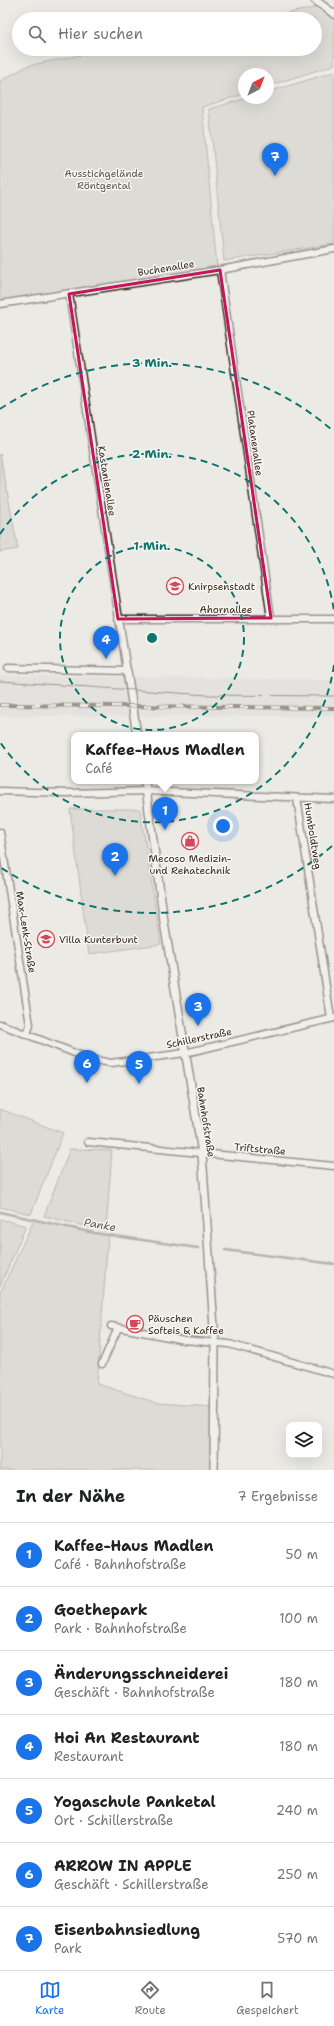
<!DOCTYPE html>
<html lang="de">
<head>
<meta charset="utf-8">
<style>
	:root { --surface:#fff; --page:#f2f2f2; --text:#202124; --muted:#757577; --line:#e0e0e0; --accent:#1a73e8 }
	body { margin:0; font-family:"Shantell Sans",sans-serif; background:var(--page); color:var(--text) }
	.controls { position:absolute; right:12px; bottom:12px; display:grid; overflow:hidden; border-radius:8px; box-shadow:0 4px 16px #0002 }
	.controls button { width:36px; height:36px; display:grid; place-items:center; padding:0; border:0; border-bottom:1px solid var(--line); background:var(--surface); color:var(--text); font:20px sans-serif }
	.compass { position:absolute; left:238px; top:68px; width:36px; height:36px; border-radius:50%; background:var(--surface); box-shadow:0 4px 16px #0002; rotate:42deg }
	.you { position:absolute; left:223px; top:826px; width:14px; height:14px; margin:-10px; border:3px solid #fff; border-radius:50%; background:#1a73e8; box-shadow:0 0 0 6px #1a73e833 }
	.badge { display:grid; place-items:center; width:26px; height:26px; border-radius:50%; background:var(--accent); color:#fff; font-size:13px; font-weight:700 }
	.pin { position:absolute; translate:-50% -33px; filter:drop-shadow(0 1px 2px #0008) }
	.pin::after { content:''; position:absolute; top:21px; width:14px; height:12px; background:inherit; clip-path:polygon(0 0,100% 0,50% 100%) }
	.popup { position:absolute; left:71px; top:732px; width:188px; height:52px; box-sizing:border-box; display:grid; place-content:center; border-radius:8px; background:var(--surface); filter:drop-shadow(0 1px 3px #0005); font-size:13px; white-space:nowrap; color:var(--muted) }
	.popup b { font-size:15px; color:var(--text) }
	.popup::after { content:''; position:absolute; left:50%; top:100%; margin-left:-8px; border:8px solid transparent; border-top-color:var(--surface) }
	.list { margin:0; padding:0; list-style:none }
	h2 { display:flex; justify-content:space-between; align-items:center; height:52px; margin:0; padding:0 16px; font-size:17px }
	h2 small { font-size:13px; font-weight:400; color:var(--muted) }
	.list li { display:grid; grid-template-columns:26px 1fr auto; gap:12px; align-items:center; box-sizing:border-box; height:64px; padding:0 16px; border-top:1px solid var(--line) }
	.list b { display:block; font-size:15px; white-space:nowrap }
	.list p { margin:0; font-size:13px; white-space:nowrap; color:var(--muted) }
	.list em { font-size:13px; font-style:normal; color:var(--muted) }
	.icon { flex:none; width:22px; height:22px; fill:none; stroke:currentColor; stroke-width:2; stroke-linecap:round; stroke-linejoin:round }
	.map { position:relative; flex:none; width:334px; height:1470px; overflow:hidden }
	.search { position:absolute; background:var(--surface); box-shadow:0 4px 16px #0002; left:12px; right:12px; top:12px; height:44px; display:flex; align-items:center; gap:10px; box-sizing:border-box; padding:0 14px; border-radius:22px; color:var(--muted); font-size:15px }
	.sheet { height:500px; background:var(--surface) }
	nav { display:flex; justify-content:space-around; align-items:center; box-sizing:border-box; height:56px; border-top:1px solid var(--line); background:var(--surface); font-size:11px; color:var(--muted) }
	nav a { display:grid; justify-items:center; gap:2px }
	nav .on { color:var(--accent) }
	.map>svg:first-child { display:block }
	.built { fill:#dcdad4 }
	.green { fill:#cdcac4; stroke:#847a71 }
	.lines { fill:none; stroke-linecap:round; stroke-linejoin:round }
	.stream { stroke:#7c7167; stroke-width:2.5 }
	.minor-casing { stroke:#3b2a1e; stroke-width:9 }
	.tertiary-casing { stroke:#3b2a1e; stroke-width:10 }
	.minor { stroke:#f6f6f2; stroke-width:6 }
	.tertiary { stroke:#f6f6f2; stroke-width:7 }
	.tram { stroke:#3b2a1e; stroke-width:1 }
	.rail-casing { stroke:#3b2a1e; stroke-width:4 }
	.rail { stroke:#f6f6f2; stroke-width:2.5; stroke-dasharray:8; stroke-linecap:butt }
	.marked { fill:none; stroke:#c2185b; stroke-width:3; stroke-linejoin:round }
	.ring { fill:none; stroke:#0f766e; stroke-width:2; stroke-dasharray:7 5 }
	.labels { text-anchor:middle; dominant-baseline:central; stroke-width:3; stroke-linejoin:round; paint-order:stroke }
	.park-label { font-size:10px; fill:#605248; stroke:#f6f6f2 }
	.street-label { font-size:10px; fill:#3b2a1e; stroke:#f6f6f2 }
	.poi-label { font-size:10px; fill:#3b2a1e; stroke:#f6f6f2; text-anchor:start }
	.water-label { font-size:11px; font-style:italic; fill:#615449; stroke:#f6f6f2 }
	.centre { fill:#0f766e; stroke:#f6f6f2; stroke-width:2 }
	.ring-label { font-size:12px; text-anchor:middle; font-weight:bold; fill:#0f766e; stroke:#f6f6f2; stroke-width:3; stroke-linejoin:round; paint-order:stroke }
</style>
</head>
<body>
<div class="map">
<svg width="334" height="1470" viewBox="0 0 334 1470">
	<rect width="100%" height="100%" fill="#ebeae5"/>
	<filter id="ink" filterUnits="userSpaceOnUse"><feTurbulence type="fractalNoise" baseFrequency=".025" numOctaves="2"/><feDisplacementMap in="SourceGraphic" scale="8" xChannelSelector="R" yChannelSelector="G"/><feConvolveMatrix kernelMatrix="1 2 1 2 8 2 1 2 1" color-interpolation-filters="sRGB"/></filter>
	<g filter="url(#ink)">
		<path class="built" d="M0,675l334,5v36h-334z"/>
		<path class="green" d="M324,6l10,8v51l-66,21v-12h-24v20l-42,13 15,160 -217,34v-220l27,-15 83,-17h205v-30h-56z
			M334,72v172l-110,17 -15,-152 38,-11h21v-6z
			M0,454l18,95 -18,3z
			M70,809h70l21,135 -72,10z
			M0,1109l63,24 -32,81 -31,-7z
			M70,1149l42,1 -6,81 -62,-15z
			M0,1219l26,7 -26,60z
			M34,1220l74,15 -11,149 60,19 56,4 1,58 -6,5h-208v-177z"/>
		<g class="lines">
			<path class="stream" d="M0,1212l94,21 104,15
				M225,1250l109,14"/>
			<g class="minor-casing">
				<path id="minor" d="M220,270l51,348
					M0,304l220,-34 114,-21
					M118,619h216
					M8,668l119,3 -58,-377
					M0,791l67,2 79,-2 188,8
					M297,798l34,220
					M0,832l30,193 -3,10
					M0,1024l90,35 21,4 74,-10 149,-35
					M88,1142l246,24
					M111,1326l73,14 45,4 105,30
					M102,1364l16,-36"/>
			</g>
			<g class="tertiary-casing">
				<path id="tertiary" d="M315,0l19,14
					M127,671l10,64
					M145,781l19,141 38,231 13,189 -1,128"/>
			</g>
			<use href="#minor" class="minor"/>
			<use href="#tertiary" class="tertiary"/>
			<path class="tram" d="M0,681l208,14 126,1"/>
			<g class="rail-casing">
				<path id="rail" d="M0,705l334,3"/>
			</g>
			<use href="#rail" class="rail"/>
		</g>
	</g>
	<path d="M0 0H334V1470H0ZM220,270l51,348 -153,1 -49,-325z" fill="#ebeae5" fill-opacity=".55" fill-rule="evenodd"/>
	<path class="marked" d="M220,270l51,348 -153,1 -49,-325z"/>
	<g class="ring">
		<circle cx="152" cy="638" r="92"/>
		<path d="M334 665A184 184 0 0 1 0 742M0 534A184 184 0 0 1 334 611"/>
		<path d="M332 846A275 275 0 0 1 0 867M0 409A275 275 0 0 1 332 430"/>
	</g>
	<defs>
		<g id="school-ring" transform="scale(0.9)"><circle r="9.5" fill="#f6f6f2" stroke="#d1495b" stroke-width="1.5"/><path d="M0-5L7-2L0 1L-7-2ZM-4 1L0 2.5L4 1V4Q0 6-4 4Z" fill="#d1495b"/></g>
		<g id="shop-ring" transform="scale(0.9)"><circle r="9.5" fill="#f6f6f2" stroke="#d1495b" stroke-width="1.5"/><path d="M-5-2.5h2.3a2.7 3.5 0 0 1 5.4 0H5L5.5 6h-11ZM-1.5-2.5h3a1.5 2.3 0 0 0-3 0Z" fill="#d1495b"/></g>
		<g id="cafe-ring" transform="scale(0.9)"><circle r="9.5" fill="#f6f6f2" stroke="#d1495b" stroke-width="1.5"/><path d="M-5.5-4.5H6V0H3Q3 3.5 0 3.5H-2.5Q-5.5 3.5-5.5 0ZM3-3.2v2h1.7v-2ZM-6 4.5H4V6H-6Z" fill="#d1495b"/></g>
	</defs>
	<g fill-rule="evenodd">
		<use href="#school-ring" x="175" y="586"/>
		<use href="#shop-ring" x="190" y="841"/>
		<use href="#school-ring" x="46" y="939"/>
		<use href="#cafe-ring" x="135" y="1324"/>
	</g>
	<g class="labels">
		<g class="park-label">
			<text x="104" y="173">Ausstichgelände<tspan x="104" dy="12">Röntgental</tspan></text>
		</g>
		<g class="street-label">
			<text transform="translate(166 268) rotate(-9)">Buchenallee</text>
			<text transform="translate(255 443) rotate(82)">Platanenallee</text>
			<text transform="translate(107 481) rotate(81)">Kastanienallee</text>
			<text x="226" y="609">Ahornallee</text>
			<text transform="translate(313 836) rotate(81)">Humboldtweg</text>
			<text transform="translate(26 932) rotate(81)">Max-Lenk-Straße</text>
			<text transform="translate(199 1038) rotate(-12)">Schillerstraße</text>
			<text transform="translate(206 1122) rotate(81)">Bahnhofstraße</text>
			<text transform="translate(260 1149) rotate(5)">Triftstraße</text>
		</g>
		<g class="poi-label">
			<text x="188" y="586">Knirpsenstadt</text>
			<text x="190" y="858" text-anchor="middle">Mecoso Medizin-<tspan x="190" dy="12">und Rehatechnik</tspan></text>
			<text x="59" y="939">Villa Kunterbunt</text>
			<text x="148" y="1318">Päuschen<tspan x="148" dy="12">Softeis &amp; Kaffee</tspan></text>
		</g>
		<g class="water-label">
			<text transform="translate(100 1225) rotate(10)">Panke</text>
		</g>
	</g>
	<circle cx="152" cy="638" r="6" class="centre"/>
	<g class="ring-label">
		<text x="152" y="367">3 Min.</text>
		<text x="152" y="458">2 Min.</text>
		<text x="152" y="550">1 Min.</text>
	</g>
</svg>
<div class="controls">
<button><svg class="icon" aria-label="layers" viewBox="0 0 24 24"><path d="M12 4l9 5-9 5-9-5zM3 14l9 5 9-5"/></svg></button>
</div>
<svg class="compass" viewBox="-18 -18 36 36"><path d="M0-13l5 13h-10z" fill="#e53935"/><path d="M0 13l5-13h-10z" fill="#757577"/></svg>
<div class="you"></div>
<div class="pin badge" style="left:165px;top:830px">1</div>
<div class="popup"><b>Kaffee-Haus Madlen</b>Café</div>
<div class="pin badge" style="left:115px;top:876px">2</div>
<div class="pin badge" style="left:198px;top:1026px">3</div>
<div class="pin badge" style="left:106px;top:659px">4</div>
<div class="pin badge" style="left:139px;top:1084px">5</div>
<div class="pin badge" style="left:87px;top:1083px">6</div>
<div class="pin badge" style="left:275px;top:176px">7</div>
<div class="search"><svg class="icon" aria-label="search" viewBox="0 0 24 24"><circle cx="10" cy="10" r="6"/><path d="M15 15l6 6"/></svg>Hier suchen</div>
</div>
<section class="sheet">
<h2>In der Nähe<small>7 Ergebnisse</small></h2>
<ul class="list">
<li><span class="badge">1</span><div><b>Kaffee-Haus Madlen</b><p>Café · Bahnhofstraße</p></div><em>50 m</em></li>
<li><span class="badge">2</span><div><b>Goethepark</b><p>Park · Bahnhofstraße</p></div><em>100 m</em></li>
<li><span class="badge">3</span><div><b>Änderungsschneiderei</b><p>Geschäft · Bahnhofstraße</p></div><em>180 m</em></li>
<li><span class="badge">4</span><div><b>Hoi An Restaurant</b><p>Restaurant</p></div><em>180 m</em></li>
<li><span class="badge">5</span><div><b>Yogaschule Panketal</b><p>Ort · Schillerstraße</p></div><em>240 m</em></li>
<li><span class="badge">6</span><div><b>ARROW IN APPLE</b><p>Geschäft · Schillerstraße</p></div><em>250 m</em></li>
<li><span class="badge">7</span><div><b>Eisenbahnsiedlung</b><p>Park</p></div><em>570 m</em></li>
</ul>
</section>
<nav>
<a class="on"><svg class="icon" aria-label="map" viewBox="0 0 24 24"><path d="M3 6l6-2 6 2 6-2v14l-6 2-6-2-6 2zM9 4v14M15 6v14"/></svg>Karte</a>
<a><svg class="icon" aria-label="directions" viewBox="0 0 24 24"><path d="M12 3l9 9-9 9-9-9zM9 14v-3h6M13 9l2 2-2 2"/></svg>Route</a>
<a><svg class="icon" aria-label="saved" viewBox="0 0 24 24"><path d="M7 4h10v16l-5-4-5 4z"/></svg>Gespeichert</a>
</nav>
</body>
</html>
